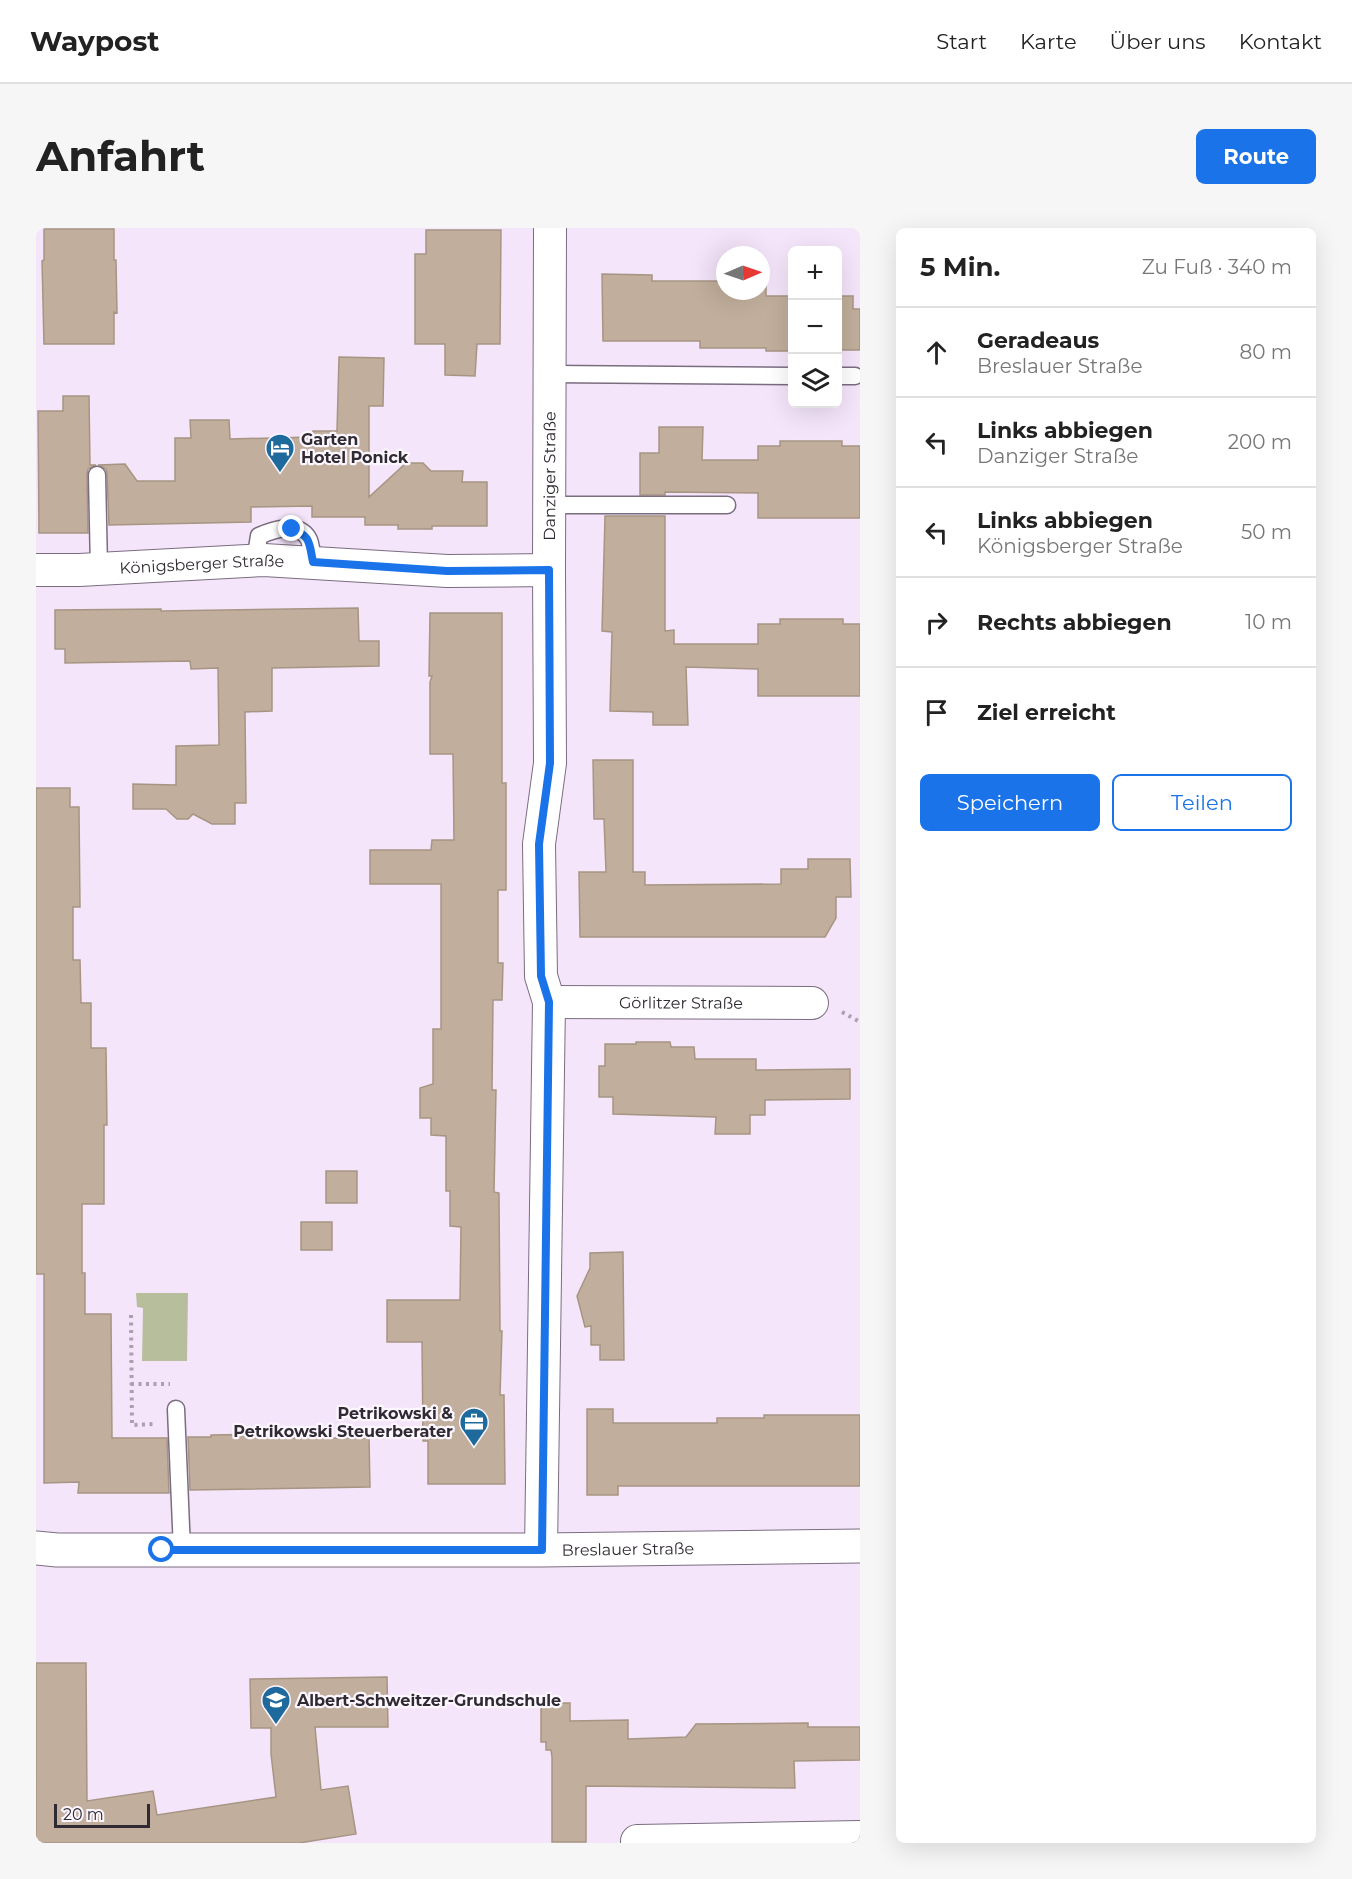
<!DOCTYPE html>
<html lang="de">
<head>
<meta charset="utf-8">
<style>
	:root { --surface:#fff; --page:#f6f6f6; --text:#222; --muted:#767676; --line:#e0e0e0; --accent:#1a73e8 }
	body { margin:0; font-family:Montserrat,sans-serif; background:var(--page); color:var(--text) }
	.controls { position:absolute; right:18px; top:18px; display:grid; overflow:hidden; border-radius:9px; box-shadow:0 6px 24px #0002 }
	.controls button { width:54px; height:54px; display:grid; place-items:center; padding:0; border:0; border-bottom:2px solid var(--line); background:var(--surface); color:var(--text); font:30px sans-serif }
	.compass { position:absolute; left:680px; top:18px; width:54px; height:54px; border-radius:50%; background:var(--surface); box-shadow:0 6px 24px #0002; rotate:88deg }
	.scale { position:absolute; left:18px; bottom:15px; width:96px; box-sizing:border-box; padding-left:6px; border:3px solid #302a32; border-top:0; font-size:16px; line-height:21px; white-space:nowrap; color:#302a32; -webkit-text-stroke:4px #fcf6ff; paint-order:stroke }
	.stop { position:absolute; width:18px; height:18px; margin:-14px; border:4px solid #1a73e8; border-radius:50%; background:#fff }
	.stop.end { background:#1a73e8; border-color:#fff; box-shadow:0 2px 6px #0008 }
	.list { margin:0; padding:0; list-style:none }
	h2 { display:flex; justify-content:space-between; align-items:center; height:78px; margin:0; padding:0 24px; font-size:26px }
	h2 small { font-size:20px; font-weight:400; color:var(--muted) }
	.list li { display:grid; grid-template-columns:39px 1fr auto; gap:18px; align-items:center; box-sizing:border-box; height:90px; padding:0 24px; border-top:2px solid var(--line) }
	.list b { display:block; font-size:22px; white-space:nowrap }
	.list p { margin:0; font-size:20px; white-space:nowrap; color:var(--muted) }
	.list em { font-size:20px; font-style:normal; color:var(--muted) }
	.actions { display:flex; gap:12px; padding:18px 24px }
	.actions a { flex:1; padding:14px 0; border:2px solid var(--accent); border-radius:9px; text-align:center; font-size:21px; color:var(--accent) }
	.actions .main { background:var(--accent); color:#fff }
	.icon { flex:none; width:33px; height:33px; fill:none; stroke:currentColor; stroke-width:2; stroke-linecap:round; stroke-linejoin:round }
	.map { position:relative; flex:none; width:824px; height:1615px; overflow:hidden; border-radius:9px }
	header { display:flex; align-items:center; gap:36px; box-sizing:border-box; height:84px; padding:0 30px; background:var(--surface); border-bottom:2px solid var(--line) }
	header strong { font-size:28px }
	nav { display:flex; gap:33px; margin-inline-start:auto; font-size:21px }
	.intro { display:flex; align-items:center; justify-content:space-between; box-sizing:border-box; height:144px; padding:0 36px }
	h1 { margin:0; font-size:42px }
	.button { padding:15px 27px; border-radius:9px; background:var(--accent); color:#fff; font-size:21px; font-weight:700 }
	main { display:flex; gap:36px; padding:0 36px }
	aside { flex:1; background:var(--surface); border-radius:9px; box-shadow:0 6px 24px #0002 }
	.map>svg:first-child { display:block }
	.green { fill:#b7be9c }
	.building { fill:#c1ae9c; stroke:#a79583; stroke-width:1.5 }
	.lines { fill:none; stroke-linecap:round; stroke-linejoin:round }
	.service-casing { stroke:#7a6d80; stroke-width:19 }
	.minor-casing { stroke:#7a6d80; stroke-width:34 }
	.tertiary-casing { stroke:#7a6d80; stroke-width:35 }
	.path { stroke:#ac9fb0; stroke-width:4; stroke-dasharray:3 4.5; stroke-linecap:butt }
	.service { stroke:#fff; stroke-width:16 }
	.minor { stroke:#fff; stroke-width:32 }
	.tertiary { stroke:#fff; stroke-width:33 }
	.route { stroke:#1a73e8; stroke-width:8 }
	.labels { text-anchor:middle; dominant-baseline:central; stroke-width:4.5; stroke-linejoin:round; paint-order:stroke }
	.poi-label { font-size:16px; font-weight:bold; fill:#302a32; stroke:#fcf6ff; text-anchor:start }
	.street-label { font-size:16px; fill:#302a32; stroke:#fcf6ff }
</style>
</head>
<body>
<header>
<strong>Waypost</strong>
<nav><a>Start</a><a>Karte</a><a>Über uns</a><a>Kontakt</a></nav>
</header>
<div class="intro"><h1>Anfahrt</h1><a class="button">Route</a></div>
<main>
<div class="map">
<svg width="824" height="1615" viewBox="0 0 824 1615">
	<rect width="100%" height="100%" fill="#f5e5fb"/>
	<path class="green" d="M100,1065h52l-1,68h-45l1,-53 -6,-1z"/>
	<path class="building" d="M8,1h70v31h2l1,53 -3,-1v32h-70l-2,-83 2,-1z
		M390,2h75l-1,114h-23l-2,32 -30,-1v-31h-30v-90h11z
		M566,46l50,1v6h73v10h36v-11h5v16h26v55h-26v-3h-66v-7h-97z
		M801,68h16v13h7v41h-23z
		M303,129l45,1 -1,48h-14v91l37,-34h17l8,8h32l-1,11h25v44h-55v3h-34v-4h-33v-8h-53v-11l-61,1v15l-142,3 -2,-51 -1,-5 -8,-4 27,-1 12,17h38v-43h16l-1,-18h39l1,19 83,-2v-6h24z
		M27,168h26l1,69h6l-8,4 -1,6 1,58h-49l-1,-122h25z
		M623,199h44l-1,33h56v-14h22v-5h62v5h18v72h-102v-25l-93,-1v3h-25v-42h19z
		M569,288h60v115l9,-1v14h84v-20h22v-5h63v5h17v72h-102v-27l-72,-2 2,58h-35v-13l-43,-1 2,-79 -10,-1z
		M322,380l1,33h20v25l-107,2v43l-27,1 1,91h-11v21h-23l-19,-10 -5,5h-11l-11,-10h-33v-25l43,1v-39l43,-1 -1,-77 -27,1 -1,-8 -125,2v-14h-10v-39l106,-1v2z
		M394,385h72v170h4v107h-8v73h5l-1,37h-9l-1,90h4l-2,102 5,1 1,138h2l-2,64h4l1,89h-77v-43h-5l-1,-99h-35v-42h73l1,-73 -11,-1v-35h-4v-55l-15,-1v-17h-11v-30l13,-4v-55h8v-145h-71v-34h61l1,-10h22l-1,-86h-23v-72l2,-6h-3z
		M557,532h40v112h12v13l136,-1v-15h27v-10h42l1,38h-15v21l-11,19h-245l-1,-65h27l-2,-53h-10z
		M0,560h34v19h9l1,100h-7v53h7l1,43h10v45h15l1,77h-3v79h-22v69h3v41h26l1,124h55l2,55h-91l1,-11 -35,1v-209h-8z
		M600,814h34l1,5h23l1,12h61v11l94,-1v30l-85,1v15h-15v19h-35l1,-17 -103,-3v-17h-14v-31h6v-22h31z
		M290,943h31v32h-31z
		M265,994h31v28h-31z
		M587,1024l1,108h-24v-15h-9v-19l-6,1 -8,-31 13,-28v-15z
		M551,1181h26v14h104v-5h47v-3h96v71h-242v9h-31z
		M243,1206v4h90l1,49 -180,3 -2,-53h23v-2z
		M0,1435h50l1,138 66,-10 4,24 119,-18 -5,-43v-26h-20l-1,-49 137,-2 1,50h-73l6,63 27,-4 8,48 -57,9h-263z
		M505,1475h29v18l58,-1v19l58,-2 10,-13 112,-1v4h52v33l-66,1 1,27 -209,-2v56h-34v-85l-1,-7h-5v-8h-5z"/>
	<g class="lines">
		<g class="service-casing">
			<path id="service" d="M514,146l242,2
				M802,148h17
				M61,247l2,94
				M513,277h178
				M219,333l4,-25c13,-6 39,-15 49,2 4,6 3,17 5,24
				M140,1181l6,141"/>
		</g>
		<g class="minor-casing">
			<g id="minor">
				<path id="s1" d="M0,342h43l185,-10 183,11 102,-1"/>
				<path id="s2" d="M513,774l263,1"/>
				<path id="s3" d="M505,1322l8,-548 -8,-26 -2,-132 11,-81 -1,-193 1,-342"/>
				<path d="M601,1613l223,-4"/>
			</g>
		</g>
		<g class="tertiary-casing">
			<g id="tertiary">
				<path id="s4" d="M0,1320l21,2h484l319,-4"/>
			</g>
		</g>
		<path class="path" d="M806,784l18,10
			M95,1087l1,110 22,-1
			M95,1156h39"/>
		<use href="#service" class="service"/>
		<use href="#minor" class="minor"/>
		<use href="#tertiary" class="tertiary"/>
	</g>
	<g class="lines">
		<path class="route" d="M126,1322h380l7,-548 -8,-26 -2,-132 11,-81 -1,-193 -102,1 -134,-9c-4,-19 -2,-26 -21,-33"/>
	</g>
	<defs>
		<g id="hotel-pin" transform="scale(1.5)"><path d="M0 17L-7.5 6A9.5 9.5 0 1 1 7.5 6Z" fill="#1f6a9d" stroke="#fcf6ff"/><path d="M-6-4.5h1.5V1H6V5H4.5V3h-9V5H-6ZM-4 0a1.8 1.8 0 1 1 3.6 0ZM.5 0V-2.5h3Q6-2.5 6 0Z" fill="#fff"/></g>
		<g id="office-pin" transform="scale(1.5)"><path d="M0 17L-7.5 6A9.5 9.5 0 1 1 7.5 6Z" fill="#1f6a9d" stroke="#fcf6ff"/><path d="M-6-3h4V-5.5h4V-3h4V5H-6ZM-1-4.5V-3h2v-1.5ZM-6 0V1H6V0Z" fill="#fff"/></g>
		<g id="school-pin" transform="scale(1.5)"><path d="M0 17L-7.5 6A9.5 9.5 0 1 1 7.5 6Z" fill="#1f6a9d" stroke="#fcf6ff"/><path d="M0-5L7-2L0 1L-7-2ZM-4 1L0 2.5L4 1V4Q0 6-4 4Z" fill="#fff"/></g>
	</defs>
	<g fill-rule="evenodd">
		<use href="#hotel-pin" x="244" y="220"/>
		<use href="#office-pin" x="438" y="1194"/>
		<use href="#school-pin" x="240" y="1472"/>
	</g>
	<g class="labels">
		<g class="poi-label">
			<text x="265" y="211">Garten<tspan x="265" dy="18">Hotel Ponick</tspan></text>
			<text x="417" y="1185" text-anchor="end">Petrikowski &amp;<tspan x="417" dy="18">Petrikowski Steuerberater</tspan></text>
			<text x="261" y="1472">Albert-Schweitzer-Grundschule</text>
		</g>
		<g class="street-label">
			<text stroke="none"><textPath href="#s3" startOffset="1076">Danziger Straße</textPath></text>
			<text stroke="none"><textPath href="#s1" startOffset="166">Königsberger Straße</textPath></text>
			<text stroke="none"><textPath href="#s2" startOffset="132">Görlitzer Straße</textPath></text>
			<text stroke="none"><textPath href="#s4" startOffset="592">Breslauer Straße</textPath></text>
		</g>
	</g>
</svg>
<div class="controls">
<button>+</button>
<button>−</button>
<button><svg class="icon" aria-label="layers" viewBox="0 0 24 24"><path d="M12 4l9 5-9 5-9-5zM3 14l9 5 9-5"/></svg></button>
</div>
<svg class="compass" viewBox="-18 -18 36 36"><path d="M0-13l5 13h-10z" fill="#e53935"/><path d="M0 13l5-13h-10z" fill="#767676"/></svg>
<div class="scale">20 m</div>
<div class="stop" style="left:126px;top:1322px"></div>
<div class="stop end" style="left:256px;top:301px"></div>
</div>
<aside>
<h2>5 Min.<small>Zu Fuß · 340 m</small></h2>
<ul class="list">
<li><svg class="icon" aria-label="ahead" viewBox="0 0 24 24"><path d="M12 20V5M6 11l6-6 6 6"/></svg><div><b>Geradeaus</b><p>Breslauer Straße</p></div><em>80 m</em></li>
<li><svg class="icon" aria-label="left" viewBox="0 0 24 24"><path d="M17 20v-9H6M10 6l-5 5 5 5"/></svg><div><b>Links abbiegen</b><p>Danziger Straße</p></div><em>200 m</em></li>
<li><svg class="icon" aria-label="left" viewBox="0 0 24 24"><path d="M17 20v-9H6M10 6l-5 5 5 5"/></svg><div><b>Links abbiegen</b><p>Königsberger Straße</p></div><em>50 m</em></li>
<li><svg class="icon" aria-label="right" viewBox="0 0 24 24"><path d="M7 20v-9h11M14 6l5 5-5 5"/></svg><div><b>Rechts abbiegen</b></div><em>10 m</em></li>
<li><svg class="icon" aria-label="arrive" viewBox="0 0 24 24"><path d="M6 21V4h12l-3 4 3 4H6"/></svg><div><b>Ziel erreicht</b></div></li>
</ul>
<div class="actions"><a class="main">Speichern</a><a>Teilen</a></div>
</aside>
</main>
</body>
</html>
